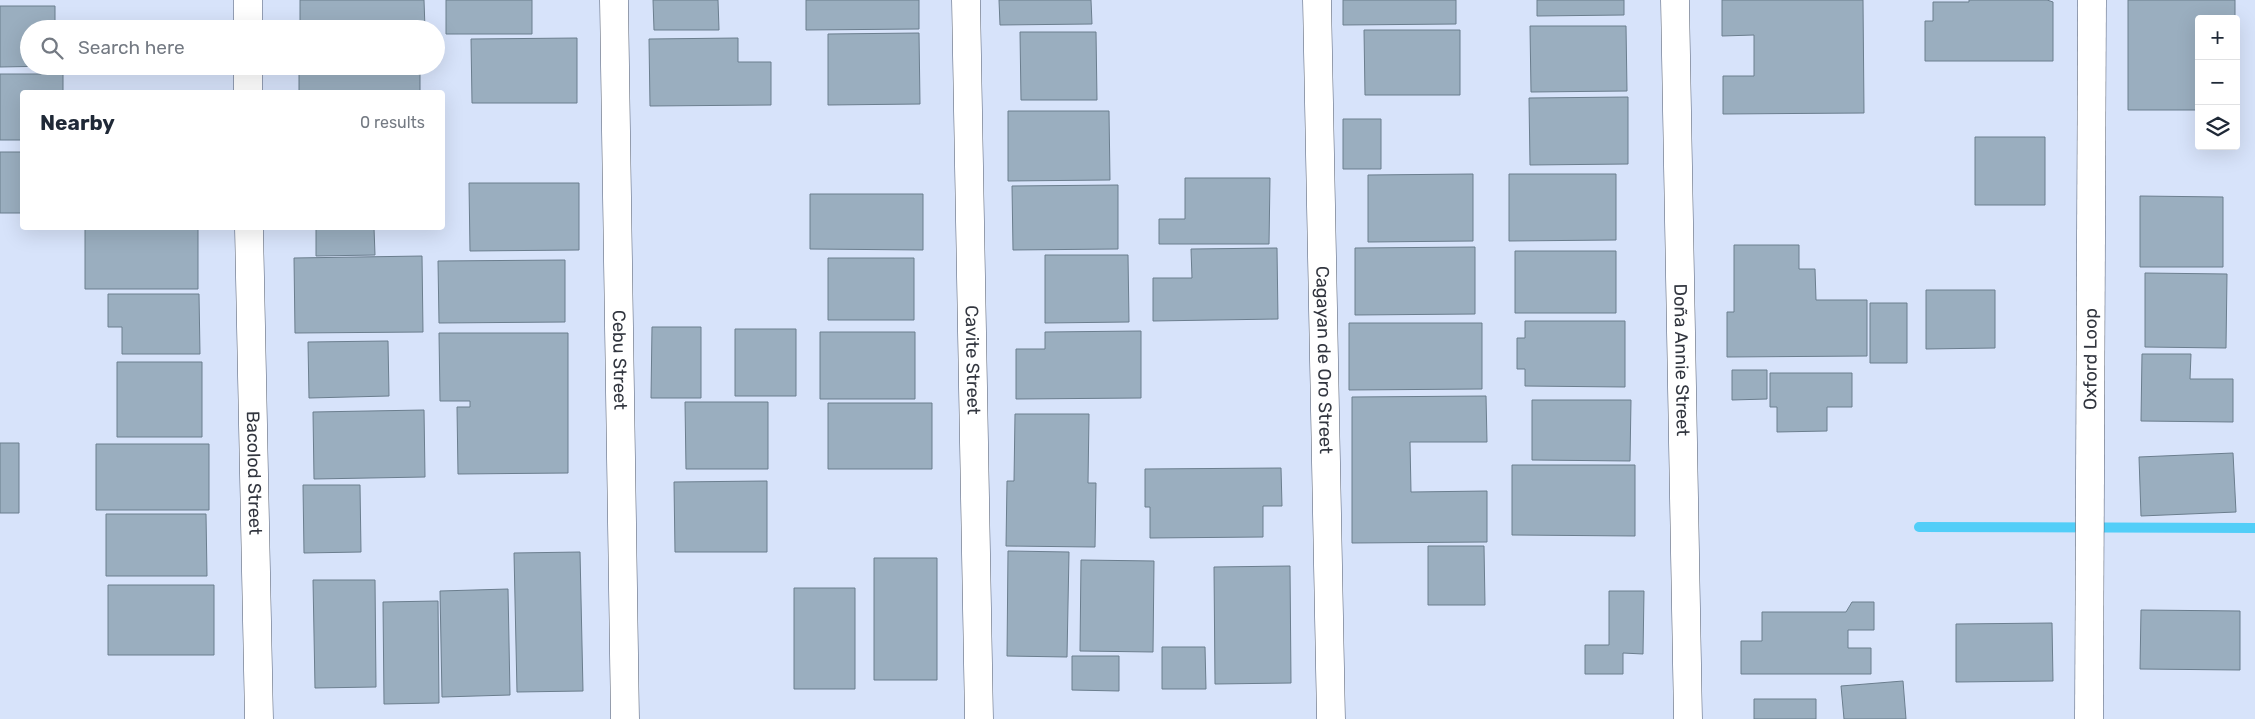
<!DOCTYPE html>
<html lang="en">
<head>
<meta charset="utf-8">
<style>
	:root { --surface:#fff; --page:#f6f6f7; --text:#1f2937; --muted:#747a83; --line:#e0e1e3 }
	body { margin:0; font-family:Rubik,sans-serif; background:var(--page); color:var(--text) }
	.controls { position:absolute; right:15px; top:15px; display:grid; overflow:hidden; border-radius:5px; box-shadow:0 5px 20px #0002 }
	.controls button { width:45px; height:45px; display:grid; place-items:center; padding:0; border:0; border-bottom:1px solid var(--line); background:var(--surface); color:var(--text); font:25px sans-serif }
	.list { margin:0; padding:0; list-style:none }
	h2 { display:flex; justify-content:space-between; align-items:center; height:65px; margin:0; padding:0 20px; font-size:21px }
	h2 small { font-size:16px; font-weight:400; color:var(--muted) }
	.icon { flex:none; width:28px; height:28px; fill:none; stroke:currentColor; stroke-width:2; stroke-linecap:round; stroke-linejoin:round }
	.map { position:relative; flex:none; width:2255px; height:719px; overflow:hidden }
	.search { position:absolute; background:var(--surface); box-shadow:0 5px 20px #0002; left:20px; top:20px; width:425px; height:55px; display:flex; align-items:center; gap:12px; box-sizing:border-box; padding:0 18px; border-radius:28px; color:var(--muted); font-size:19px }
	.panel { position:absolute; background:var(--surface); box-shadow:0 5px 20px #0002; left:20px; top:90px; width:425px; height:140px; border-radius:5px }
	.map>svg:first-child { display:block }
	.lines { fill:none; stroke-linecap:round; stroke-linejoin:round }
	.stream { stroke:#52cef8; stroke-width:10 }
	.building { fill:#9aaebf; stroke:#6b7e8e }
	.street-casing { stroke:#515b6e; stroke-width:29 }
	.street { stroke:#fff; stroke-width:28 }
	.labels { text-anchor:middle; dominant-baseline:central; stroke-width:4; stroke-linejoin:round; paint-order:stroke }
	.street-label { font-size:18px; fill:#32363f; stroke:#e9f0fe }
</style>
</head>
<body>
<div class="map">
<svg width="2255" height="719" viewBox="0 0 2255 719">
	<rect width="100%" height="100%" fill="#d7e3fa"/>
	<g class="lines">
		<path class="stream" d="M1919,527l336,1"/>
	</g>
	<path class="building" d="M300,0h124l1,29h-125z
		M446,0h86v34h-86z
		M653,0h65l1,30h-65z
		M806,0h113v29l-113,1z
		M999,0h92l1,24 -92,1z
		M1343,0h113v24l-113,1z
		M1537,0h87v15l-87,1z
		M1722,0h141l1,113 -141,1v-38h31v-41l-32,1z
		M1969,0h78l6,2v59h-128v-40h8v-19h36z
		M2128,0h107v19h-36v91h-71z
		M0,6h55v23h-26v37h26l-55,1z
		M1530,26h96l1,65 -96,1z
		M1364,30h96v65h-95z
		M1020,32h76l1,68h-76z
		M919,33l1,71 -92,1v-71z
		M577,38v65h-105l-1,-64z
		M738,38v24h33v43l-121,1 -1,-67z
		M299,66h121v26h-121z
		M0,74h63v18h-41v48h-22z
		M1628,97v67l-98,1 -1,-67z
		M1008,111h101l1,69 -102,1z
		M1343,119h38v50h-38z
		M1975,137h70v68h-70z
		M0,152h22v61h-22z
		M1473,174v67l-105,1v-67z
		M1509,174h107v66l-107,1z
		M1185,178h85l-1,66h-110v-25h26z
		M469,183h110v67l-109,1z
		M1118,185v64l-105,1 -1,-64z
		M810,194h113v56l-113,-1z
		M2140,196l83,1v70h-83z
		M85,228h113v61h-113z
		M316,228h58l1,27 -59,1z
		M1734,245h65v24h16l1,31h51v56l-140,1v-45h7z
		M1475,247v67l-120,1v-67z
		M1277,248l1,71 -125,2v-43h39l-1,-29z
		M1515,251h101v62h-101z
		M1045,255h83l1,67 -84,1z
		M422,256l1,76 -128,1 -1,-75z
		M828,258h86v62h-86z
		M565,260v62l-126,1 -1,-62z
		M2145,273l82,1 -1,74 -81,-1z
		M1926,290h69v58l-69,1z
		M108,294h91l1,60h-78v-27h-14z
		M1870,303h37v60h-37z
		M1525,321h100v66l-100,-1v-17h-8v-31h8z
		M1349,323h133v66l-133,1z
		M652,327h49v71h-50z
		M735,329h61v67h-61z
		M1141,331v67l-125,1v-50h29v-17z
		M820,332h95v67h-95z
		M439,333h129v140l-110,1 -1,-67h13v-6h-30z
		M388,341l1,55 -80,2 -1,-56z
		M2142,354h49l-1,25h43v43l-92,-1z
		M117,362h85v75h-85z
		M1732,370h35v29l-35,1z
		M1770,373h82v34h-25v24l-50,1v-25h-7z
		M1486,396l1,46h-77l1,50 76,-1v51l-135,1v-146z
		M1532,400h99l-1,61 -98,-1z
		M685,402h83v67h-82z
		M828,403h104v66h-104z
		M424,410l1,67 -111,2 -1,-67z
		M1015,414h74l-1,69h8l-1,64 -89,-1 1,-65h7z
		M0,443h19v70h-19z
		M96,444h113v66h-113z
		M2233,453l3,59 -95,4 -2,-59z
		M1512,465h123v71l-123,-1z
		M1281,468l1,38h-19v31l-113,1v-31h-5v-38z
		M767,481v71h-92l-1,-70z
		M303,485h57l1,67 -57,1z
		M106,514h100l1,62h-101z
		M1428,546h56l1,59h-57z
		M1008,551l61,1 -2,105 -60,-1z
		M580,552l3,139 -66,1 -3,-139z
		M874,558h63v122h-63z
		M1081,560l73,1 -1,91 -73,-1z
		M1290,566l1,117 -76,1 -1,-117z
		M313,580h62l1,107 -61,1z
		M108,585h106v70h-106z
		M794,588h61v101h-61z
		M508,589l2,106 -68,2 -2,-106z
		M1609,591h35l-1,63 -20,-1v21h-38v-29h24z
		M438,601l1,102 -55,1 -1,-102z
		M1852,602h22v28h-26v18h23v26h-130v-33h21v-29h84z
		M2141,610l99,1v59l-100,-1z
		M2052,623l1,58 -97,1v-58z
		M1162,647h43l1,42h-44z
		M1072,656h47v35l-47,-1z
		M1903,681l3,38h-62l-3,-33z
		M1754,699h62v20h-62z"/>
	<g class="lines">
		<g class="street-casing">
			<g id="street">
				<path d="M248,0v29"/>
				<path id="s1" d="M614,0l11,719"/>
				<path id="s2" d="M966,0l13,719"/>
				<path id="s3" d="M1317,0l14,719"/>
				<path id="s4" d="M1675,0l13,719"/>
				<path d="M248,66v26"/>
				<path id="s5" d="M249,228l10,491"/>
				<path id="s6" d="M2089,719l3,-719"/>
			</g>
		</g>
		<use href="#street" class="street"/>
	</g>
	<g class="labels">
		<g class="street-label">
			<text stroke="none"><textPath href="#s1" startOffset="360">Cebu Street</textPath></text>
			<text stroke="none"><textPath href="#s2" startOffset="360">Cavite Street</textPath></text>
			<text stroke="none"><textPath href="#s3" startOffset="360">Cagayan de Oro Street</textPath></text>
			<text stroke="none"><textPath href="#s4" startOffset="360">Doña Annie Street</textPath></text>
			<text stroke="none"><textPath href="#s6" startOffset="360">Oxford Loop</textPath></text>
			<text stroke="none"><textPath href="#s5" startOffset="245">Bacolod Street</textPath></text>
		</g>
	</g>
</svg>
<div class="controls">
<button>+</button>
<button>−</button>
<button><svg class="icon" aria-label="layers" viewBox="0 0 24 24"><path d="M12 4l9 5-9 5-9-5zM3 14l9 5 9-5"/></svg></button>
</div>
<div class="search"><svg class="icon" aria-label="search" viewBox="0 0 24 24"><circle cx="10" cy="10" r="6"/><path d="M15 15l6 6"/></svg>Search here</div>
<section class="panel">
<h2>Nearby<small>0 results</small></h2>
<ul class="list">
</ul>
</section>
</div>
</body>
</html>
